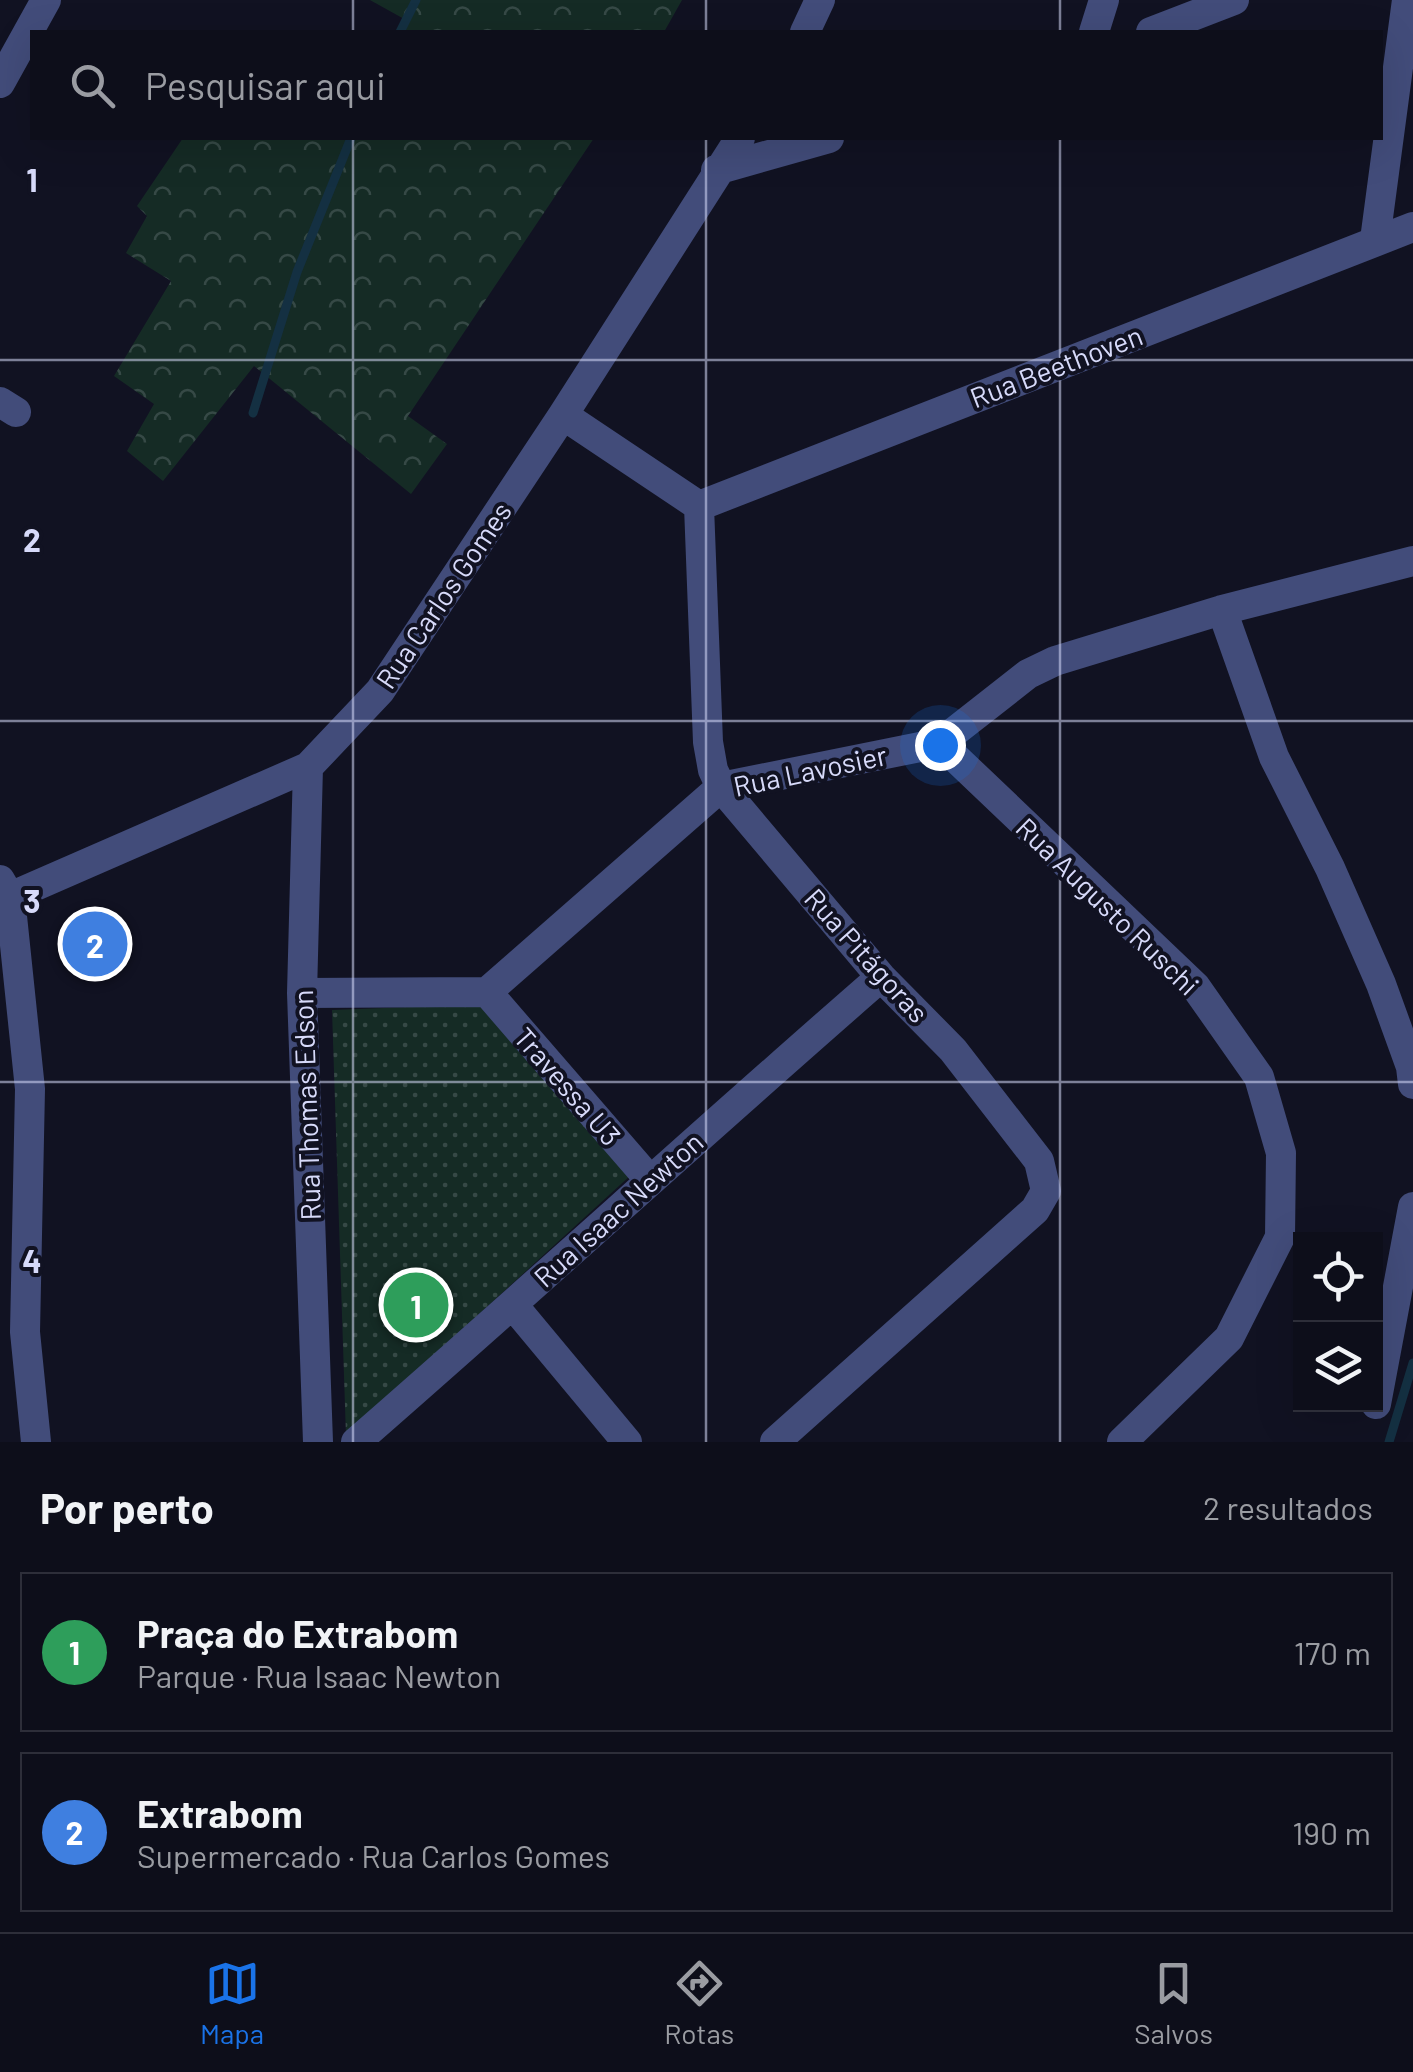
<!DOCTYPE html>
<html lang="pt">
<head>
<meta charset="utf-8">
<style>
	:root { --surface:#0d0e1a; --page:#161723; --text:#f1f3f6; --muted:#9a9ca2; --line:#2d2e39; --accent:#1a73e8 }
	body { margin:0; font-family:Barlow,sans-serif; background:var(--page); color:var(--text) }
	.controls { position:absolute; right:30px; bottom:30px; display:grid; overflow:hidden; border-radius:0px; box-shadow:0 10px 40px #0002 }
	.controls button { width:90px; height:90px; display:grid; place-items:center; padding:0; border:0; border-bottom:2px solid var(--line); background:var(--surface); color:var(--text); font:50px sans-serif }
	.you { position:absolute; left:940px; top:745px; width:35px; height:35px; margin:-25px; border:8px solid #fff; border-radius:50%; background:#1a73e8; box-shadow:0 0 0 15px #1a73e833 }
	.badge { display:grid; place-items:center; width:65px; height:65px; border-radius:50%; background:var(--accent); color:#fff; font-size:32px; font-weight:700 }
	.pin { position:absolute; translate:-50% -50%; border:5px solid #fff; box-shadow:0 2px 10px #0006 }
	.list { margin:0; padding:0; list-style:none }
	h2 { display:flex; justify-content:space-between; align-items:center; height:130px; margin:0; padding:0 40px; font-size:42px }
	h2 small { font-size:32px; font-weight:400; color:var(--muted) }
	.list li { display:grid; grid-template-columns:65px 1fr auto; gap:30px; align-items:center; box-sizing:border-box; height:160px; margin:0 20px 20px; padding:0 20px; border:2px solid var(--line); border-radius:0px }
	.list b { display:block; font-size:38px; white-space:nowrap }
	.list p { margin:0; font-size:32px; white-space:nowrap; color:var(--muted) }
	.list em { font-size:32px; font-style:normal; color:var(--muted) }
	.icon { flex:none; width:55px; height:55px; fill:none; stroke:currentColor; stroke-width:2; stroke-linecap:round; stroke-linejoin:round }
	.map { position:relative; flex:none; width:1413px; height:1442px; overflow:hidden }
	.search { position:absolute; background:var(--surface); box-shadow:0 10px 40px #0002; left:30px; right:30px; top:30px; height:110px; display:flex; align-items:center; gap:25px; box-sizing:border-box; padding:0 35px; border-radius:0px; color:var(--muted); font-size:38px }
	.sheet { height:490px; background:var(--surface) }
	nav { display:flex; justify-content:space-around; align-items:center; box-sizing:border-box; height:140px; border-top:2px solid var(--line); background:var(--surface); font-size:28px; color:var(--muted) }
	nav a { display:grid; justify-items:center; gap:5px }
	nav .on { color:var(--accent) }
	.map>svg:first-child { display:block }
	.forest { fill:url(#forest-crowns) }
	.park { fill:url(#park-dots) }
	.lines { fill:none; stroke-linecap:round; stroke-linejoin:round }
	.stream { stroke:#143042; stroke-width:9 }
	.minor { stroke:#424c7a; stroke-width:30 }
	.grid { fill:none; stroke:#d7dafa; stroke-width:2.5; stroke-opacity:0.55 }
	.labels { text-anchor:middle; dominant-baseline:central; stroke-width:8; stroke-linejoin:round; paint-order:stroke }
	.street-label { font-size:28px; fill:#d7dafa; stroke:#111222 }
	.grid-label { font-size:32px; text-anchor:middle; font-weight:bold; fill:#d7dafa; stroke:#111222; stroke-width:8; stroke-linejoin:round; paint-order:stroke }
</style>
</head>
<body>
<div class="map">
<svg width="1413" height="1442" viewBox="0 0 1413 1442">
	<defs>
		<pattern id="forest-crowns" width="20" height="18" patternUnits="userSpaceOnUse" patternTransform="scale(2.5)"><rect width="20" height="18" fill="#152b25"/><path d="M2 6a3 3 0 1 1 6 0M12 15a3 3 0 1 1 6 0" fill="none" stroke="#364946"/></pattern>
		<pattern id="park-dots" width="8" height="8" patternUnits="userSpaceOnUse" patternTransform="scale(2.5)"><rect width="8" height="8" fill="#152b25"/><path d="M2 2h.1M6 6h.1" fill="none" stroke="#364946" stroke-width="1.8" stroke-linecap="round"/></pattern>
	</defs>
	<rect width="100%" height="100%" fill="#111222"/>
	<path class="forest" d="M370,0h312l-18,32h-265l7,-12z
		M183,138h411l-186,278 39,28 -36,50 -157,-128 -91,115 -36,-30 27,-47 -40,-28 57,-95 -45,-28 21,-37 -10,-10z"/>
	<path class="park" d="M489,1004l143,170 -286,262 -14,-426z"/>
	<g class="lines">
		<path class="stream" d="M400,32l16,-32
			M253,413l44,-141 54,-134
			M1389,1442l24,-79"/>
		<path class="minor" d="M805,32l15,-32
			M1094,32l10,-32
			M1151,32l83,-32
			M0,83l46,-83
			M716,170l113,-32
			M1375,240l32,-240
			M0,402l16,10
			M563,415l136,91
			M699,506l9,236 5,28 8,17 160,190 72,73 86,111 7,30 -11,19 -260,232
			M699,506l714,-279
			M1222,610l52,147 56,111 51,116 30,83 2,17
			M940,743l255,243 64,91 22,76 -1,84 -51,101 -107,104
			M308,767l-6,226 16,449
			M0,880l10,17 20,192 -5,243 11,110
			M10,897l298,-130 72,-76 183,-276 177,-277
			M487,992l162,187
			M302,993l185,-1 234,-205 219,-44 88,-69 27,-13 167,-51 191,-49
			M513,1305l114,137
			M1376,1404l37,-197
			M356,1442c177,-154 349,-312 525,-465"/>
	</g>
	<path class="grid" d="M353,0v32M706,0v32M1060,0v32M353,138v1304M706,138v1304M1060,138v1304M0,360h1413M0,721h1413M0,1082h1413"/>
	<g class="labels">
		<g class="street-label">
			<text transform="translate(1056 366) rotate(-21)">Rua Beethoven</text>
			<text transform="translate(443 595) rotate(-56)">Rua Carlos Gomes</text>
			<text transform="translate(810 770) rotate(-12)">Rua Lavosier</text>
			<text transform="translate(1108 906) rotate(44)">Rua Augusto Ruschi</text>
			<text transform="translate(867 955) rotate(48)">Rua Pitágoras</text>
			<text transform="translate(568 1086) rotate(49)">Travessa U3</text>
			<text transform="translate(306 1105) rotate(-92)">Rua Thomas Edson</text>
			<text transform="translate(618 1209) rotate(-42)">Rua Isaac Newton</text>
		</g>
	</g>
	<g class="grid-label">
		<text x="32" y="192">1</text>
		<text x="32" y="552">2</text>
		<text x="32" y="913">3</text>
		<text x="32" y="1273">4</text>
	</g>
</svg>
<div class="controls">
<button><svg class="icon" aria-label="locate" viewBox="0 0 24 24"><circle cx="12" cy="12" r="6"/><path d="M12 2v4M12 18v4M2 12h4M18 12h4"/></svg></button>
<button><svg class="icon" aria-label="layers" viewBox="0 0 24 24"><path d="M12 4l9 5-9 5-9-5zM3 14l9 5 9-5"/></svg></button>
</div>
<div class="you"></div>
<div class="pin badge" style="left:416px;top:1305px;background:#2e9e5b">1</div>
<div class="pin badge" style="left:95px;top:944px;background:#3f7fe0">2</div>
<div class="search"><svg class="icon" aria-label="search" viewBox="0 0 24 24"><circle cx="10" cy="10" r="6"/><path d="M15 15l6 6"/></svg>Pesquisar aqui</div>
</div>
<section class="sheet">
<h2>Por perto<small>2 resultados</small></h2>
<ul class="list">
<li><span class="badge" style="background:#2e9e5b">1</span><div><b>Praça do Extrabom</b><p>Parque · Rua Isaac Newton</p></div><em>170 m</em></li>
<li><span class="badge" style="background:#3f7fe0">2</span><div><b>Extrabom</b><p>Supermercado · Rua Carlos Gomes</p></div><em>190 m</em></li>
</ul>
</section>
<nav>
<a class="on"><svg class="icon" aria-label="map" viewBox="0 0 24 24"><path d="M3 6l6-2 6 2 6-2v14l-6 2-6-2-6 2zM9 4v14M15 6v14"/></svg>Mapa</a>
<a><svg class="icon" aria-label="directions" viewBox="0 0 24 24"><path d="M12 3l9 9-9 9-9-9zM9 14v-3h6M13 9l2 2-2 2"/></svg>Rotas</a>
<a><svg class="icon" aria-label="saved" viewBox="0 0 24 24"><path d="M7 4h10v16l-5-4-5 4z"/></svg>Salvos</a>
</nav>
</body>
</html>
